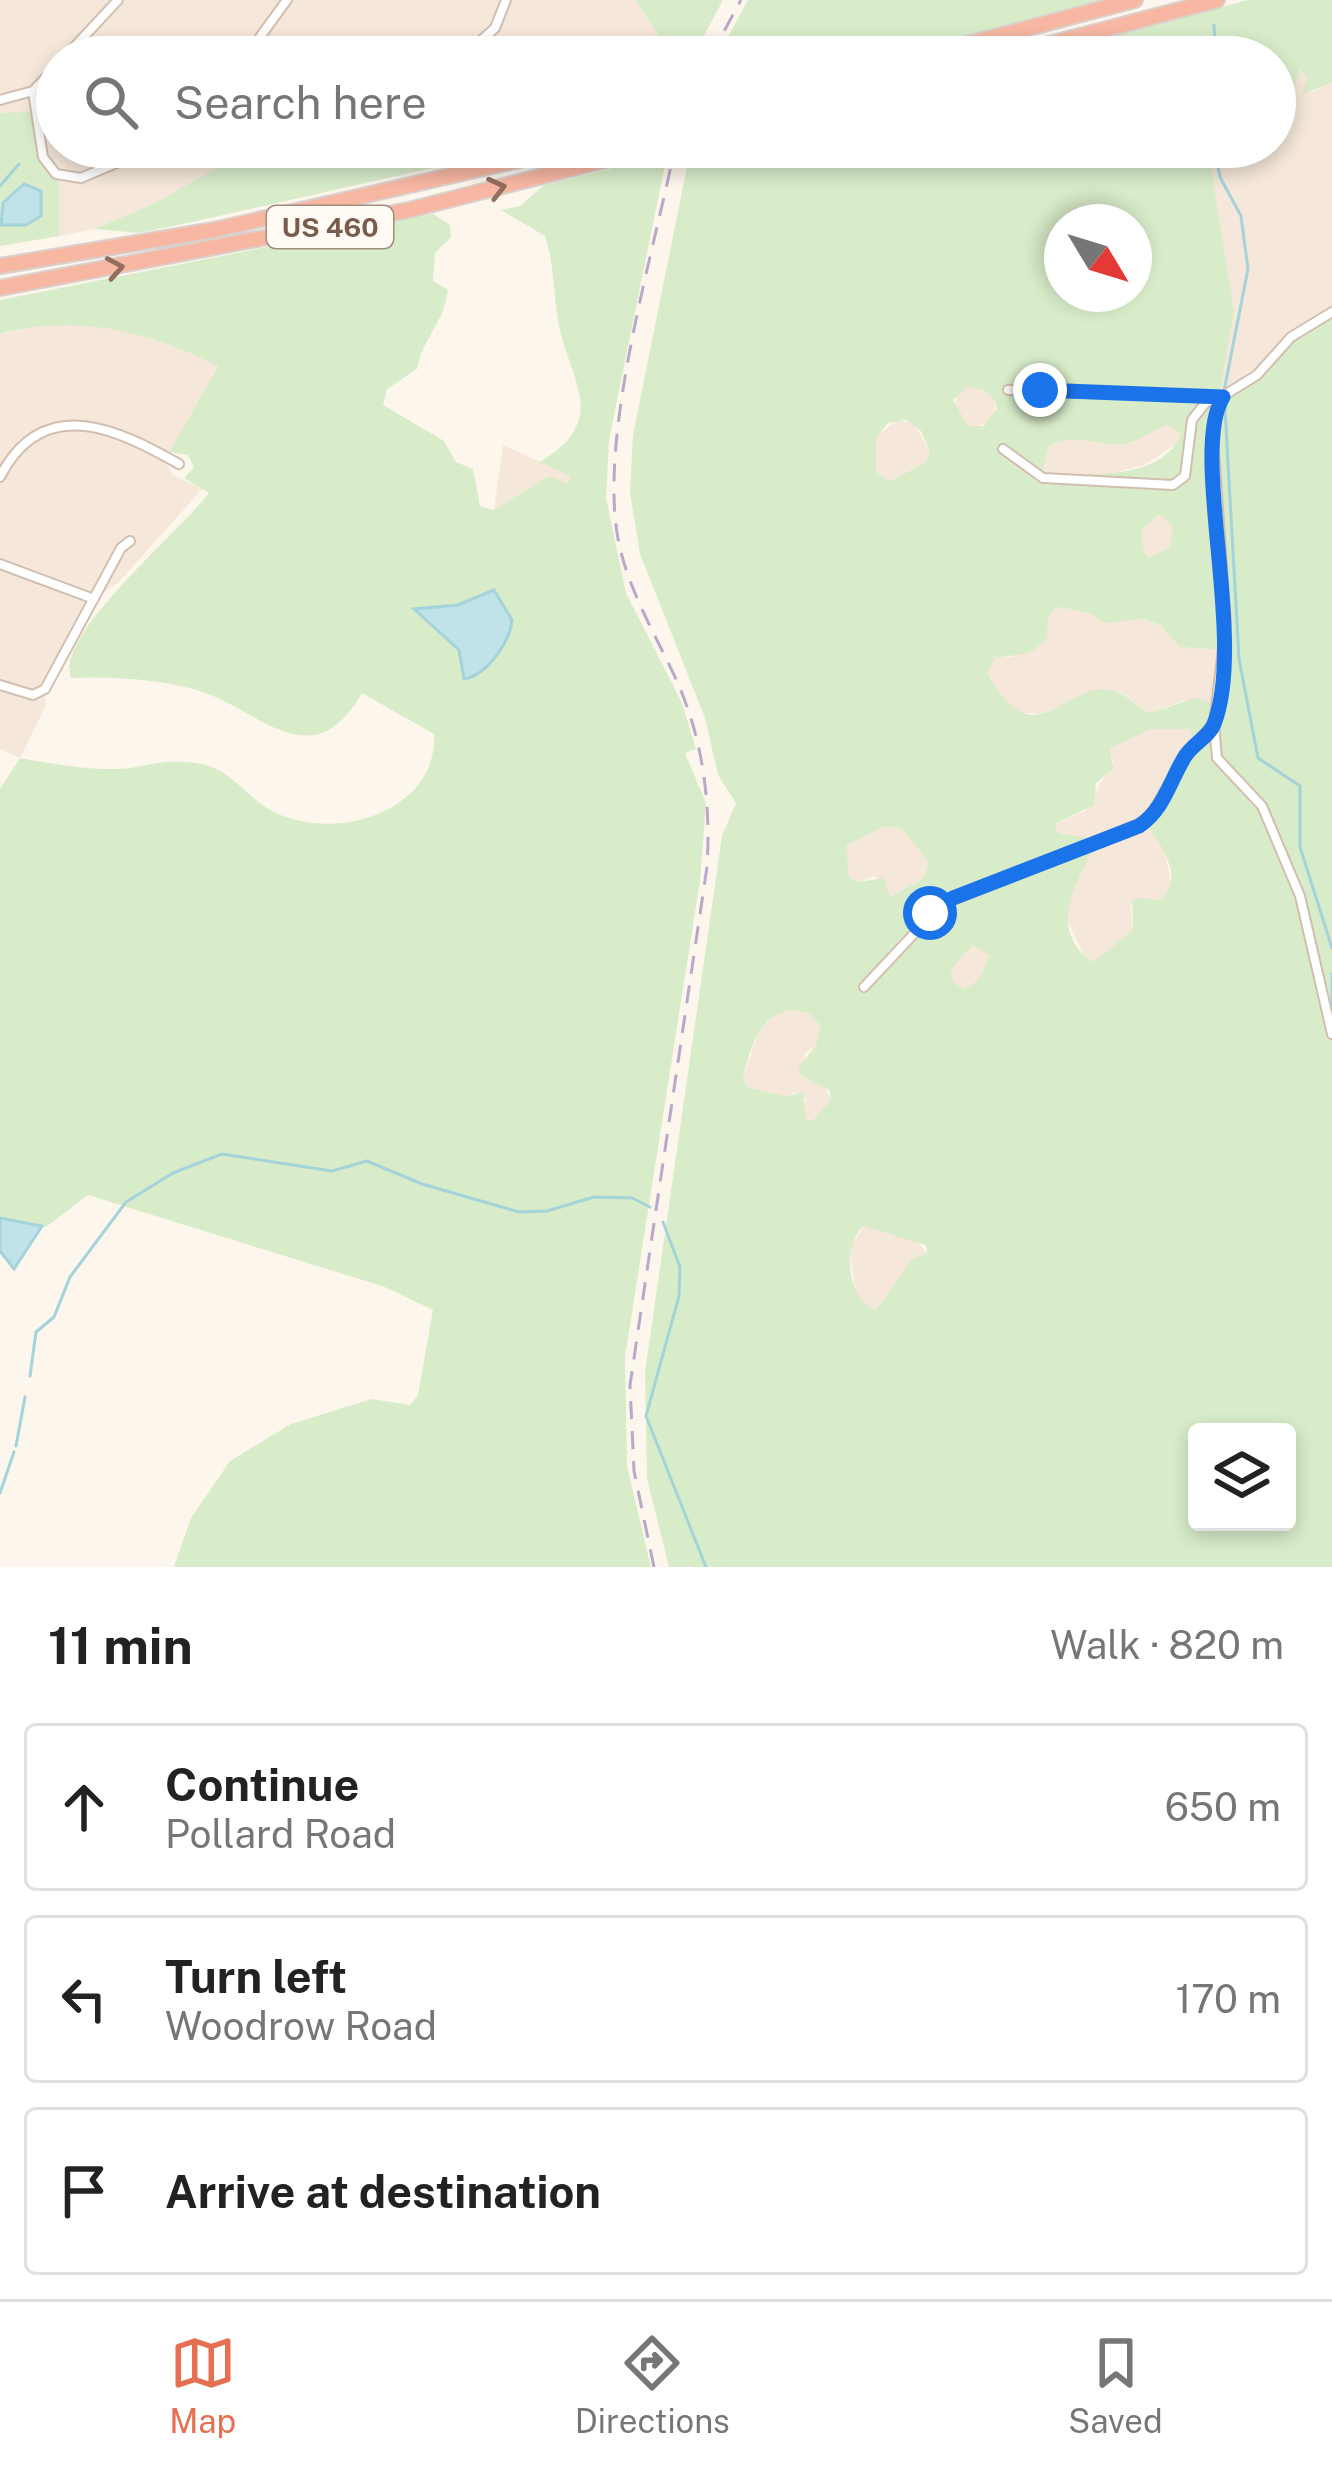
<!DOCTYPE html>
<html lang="en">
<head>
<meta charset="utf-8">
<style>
	:root { --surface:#fff; --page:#f2f2f2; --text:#222; --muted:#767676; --line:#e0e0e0; --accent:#e76f51 }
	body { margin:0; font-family:"Public Sans",sans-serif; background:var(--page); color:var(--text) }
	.controls { position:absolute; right:36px; bottom:36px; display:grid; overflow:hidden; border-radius:12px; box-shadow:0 6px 18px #0003 }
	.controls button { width:108px; height:108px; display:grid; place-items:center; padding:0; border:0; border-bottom:3px solid var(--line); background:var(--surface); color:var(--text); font:60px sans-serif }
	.compass { position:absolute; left:1044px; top:204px; width:108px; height:108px; border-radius:50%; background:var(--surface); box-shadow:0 6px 18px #0003; rotate:128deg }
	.stop { position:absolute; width:36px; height:36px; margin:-27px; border:9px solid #1a73e8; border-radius:50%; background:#fff }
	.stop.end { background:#1a73e8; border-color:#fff; box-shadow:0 3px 12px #0008 }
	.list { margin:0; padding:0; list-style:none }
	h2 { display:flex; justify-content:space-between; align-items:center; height:156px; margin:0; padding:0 48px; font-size:51px }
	h2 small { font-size:39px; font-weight:400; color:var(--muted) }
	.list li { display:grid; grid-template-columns:78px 1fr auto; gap:36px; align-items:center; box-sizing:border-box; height:168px; margin:0 24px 24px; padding:0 24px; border:3px solid var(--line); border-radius:12px }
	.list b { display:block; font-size:45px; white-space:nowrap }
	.list p { margin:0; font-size:39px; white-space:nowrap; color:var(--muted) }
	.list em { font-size:39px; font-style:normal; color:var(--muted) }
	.icon { flex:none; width:66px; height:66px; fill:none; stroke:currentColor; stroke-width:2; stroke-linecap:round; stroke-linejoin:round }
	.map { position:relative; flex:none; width:1332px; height:1567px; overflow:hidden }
	.search { position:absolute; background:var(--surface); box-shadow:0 6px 18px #0003; left:36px; right:36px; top:36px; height:132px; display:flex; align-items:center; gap:30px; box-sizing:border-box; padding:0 42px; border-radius:66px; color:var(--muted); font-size:45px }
	.sheet { height:732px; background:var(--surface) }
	nav { display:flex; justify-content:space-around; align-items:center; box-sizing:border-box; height:168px; border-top:3px solid var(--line); background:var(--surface); font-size:33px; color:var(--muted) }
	nav a { display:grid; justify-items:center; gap:6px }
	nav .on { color:var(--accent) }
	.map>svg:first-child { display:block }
	.residential { fill:#f5e8da }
	.green { fill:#d8ecc9; fill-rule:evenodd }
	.water { fill:#bfe3e8; stroke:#a5d3da; stroke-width:3 }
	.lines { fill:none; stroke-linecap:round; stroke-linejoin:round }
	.stream { stroke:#a5d3da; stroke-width:3 }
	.minor-casing { stroke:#d1beb0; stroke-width:12 }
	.motorway-casing { stroke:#dad1cd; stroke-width:18 }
	.minor { stroke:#fff; stroke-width:8 }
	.motorway { stroke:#f7b7a3; stroke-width:14 }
	.rail { stroke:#b9a8c9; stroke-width:3; stroke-dasharray:18 12; stroke-linecap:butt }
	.oneway { stroke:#936e5e }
	.route { stroke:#1a73e8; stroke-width:15 }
	.labels { text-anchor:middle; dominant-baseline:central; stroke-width:12; stroke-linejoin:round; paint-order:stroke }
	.shield { fill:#fffaf3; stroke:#a28b7f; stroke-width:3 }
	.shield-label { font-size:27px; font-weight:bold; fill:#7a5c4d }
</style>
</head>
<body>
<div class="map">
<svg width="1332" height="1567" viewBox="0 0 1332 1567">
	<rect width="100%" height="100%" fill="#fdf6ec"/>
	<path class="residential" d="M0,0h635l32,48 -2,9h-608v90h197l-101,57 -59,25 -35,7v-56l-18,-17 -6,-51 -35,1z
		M1305,71l6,21 21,-9v225l-80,67 -32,16 11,-84 -19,-133 5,-27h58v-47l19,-11 2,-17z
		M100,324l64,17 54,24 -54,96 9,14 29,14 -83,93 -16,11 -11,-1 -48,93 2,20 -26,53 -20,-9v-415l42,-9z
		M955 406a20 20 0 1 1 40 0a20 20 0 1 1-40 0Z
		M897,420l17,4 16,28 -5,11 -35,18 -14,-9v-35z
		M1168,425l13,9 -2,8 -35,23 -48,12 -46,-1 -7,-8 6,-22 9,-5 15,-4 58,6z
		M503,445l68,31 -3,9 -19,-9 -55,34z
		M1160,514l13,12 1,11 -4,10 -21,11 -6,-7 -2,-21z
		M1056,607l33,6 16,10 38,-4 16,5 21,23 42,3 -9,54 -30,-3 -34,12 -29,-21 -18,-1 -62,23 -24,-2 -14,-11 -15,-29 9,-14 17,-1z
		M1152,729h37l4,8 -10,14 -17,107 6,29 -12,13 -30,5 3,25 -40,32 -9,-6 -17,-37 3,-32 22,-35 -3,-9 -16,-8 -15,-2 -3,-9 30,-13 28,-49 -4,-14z
		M884,827l17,1 28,34 -4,15 -36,21 -15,-22 -16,6 -9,-5 -5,-14 2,-17z
		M974,944l16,12 -12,24 -14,9 -12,-7 -1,-13z
		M793,1010l15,3 12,12 -4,20 -12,9 5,23 14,6 8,16 -18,21h-8l-4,-9 5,-11 -11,-8 -10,4 -38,-9 -4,-9 16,-47 20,-20z
		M864,1226l51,13 12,14 -15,7 -36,51 -17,-11 -5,-15 -4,-38z"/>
	<path class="green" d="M635,0h88l-31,57h-27l2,-9z
		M748,0h354l-218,57h-167z
		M1248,0h84v83l-29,11 4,-18 -7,-6 -6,19 -19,11v-43h-245z
		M35,111l6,52 18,17v56l-59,10v-133z
		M254,147h273l-335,75 -53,11 -45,-4 59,-25z
		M691,147h526l-5,27 22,138 -14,78 32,-15 27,-30 53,-37v1259h-663l-22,-88 -2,-107 77,-536 14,-33 -18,-28 -13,-57 -65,-164 -10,-61 3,-58zM1062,222h72v72h-72zM968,387c16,1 24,5 29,21l-13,18h-16l-15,-26zM906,420l15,11 9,21 -5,11 -35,18 -14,-9v-34l12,-15zM1168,425l13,9c-19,47 -91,39 -131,42l-7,-8 6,-22c27,-15 47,1 75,-2 15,-2 29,-14 44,-19zM1160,514l13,12 -3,21 -21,11 -6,-7 -2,-21zM1057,607l32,6 16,10 38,-4 16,5 21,23 41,3 -9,53 -16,-5 -47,15c-11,-6 -22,-18 -32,-21 -52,-18 -80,74 -130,-20l9,-14 33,-5 17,-13 3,-24zM1152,729h37l4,9 -49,81c14,23 44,59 16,81l-28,-2 1,32 -40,32c-45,-30 -19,-76 -1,-110l-8,-15 -26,-4 -3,-9 39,-19 2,-22 17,-14 -3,-21zM884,827l17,1 28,34 -5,16 -34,19 -6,-19 -26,4 -9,-5 -3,-31zM973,945l17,11 -12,24 -14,9 -11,-7 -2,-13zM793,1010l15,3 12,12 -4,20 -18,23 3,7 28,15 2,9 -18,21h-7l-3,-27 -18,3 -38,-9 -4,-9c7,-29 16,-65 50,-68zM863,1226l63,19 1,8 -15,6 -36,51c-29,-10 -34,-63 -13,-84zM1197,1432h90v90h-90z
		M667,155l-58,285 -3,58 20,95 56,110 14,46 -11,4 21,50 -6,78 -75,476 2,109 24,101h-477l17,-49 39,-57 61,-37 81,-25 38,6 8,-10 15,-85 -48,-23 -297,-92 -42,32 -46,-9v-429l20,-31c31,6 79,14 109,10 31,-4 39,-10 72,-4 31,5 48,37 75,49 62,29 162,-2 158,-79l-72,-41c-52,90 -105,12 -169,-4 -38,-10 -82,-13 -122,-11 -17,-43 110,-147 138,-185l-25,-15 10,-11 -6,-12 -19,-3 49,-86c-70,-35 -142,-53 -218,-32v-34l433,-86 17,11 1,12 -16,16 -2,28 15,9c-4,33 -25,47 -31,79l-30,20 -4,16 61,36 12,21 17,7 7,37 14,4 55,-34 19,8 2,-8 -30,-14c67,-41 34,-75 20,-132 -7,-31 -5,-65 -15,-94l-44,-26 19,-4 24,-21z"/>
	<path class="water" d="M24,184l17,7v25l-15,9h-25l2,-22z
		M494,590l18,30c-2,22 -25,55 -48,59l-5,-29 -45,-41 44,-4z
		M0,1218l42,8 -28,43 -14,-18z"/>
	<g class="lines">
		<path class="stream" d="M1214,25l2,32
			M1214,147l6,30 21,39 7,53 -24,122 15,268 19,99 42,28v61l32,101
			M0,186l19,-22
			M1332,974v35
			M663,1222l17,45 -1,29 -33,120 60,151
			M30,1376l6,-44 18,-15 16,-40 56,-75 47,-29 49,-19 110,17 35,-10 55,23 97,28 28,-1 47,-14 38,1 18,9
			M16,1446l9,-49
			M0,1493l14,-41"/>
		<g class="minor-casing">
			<path id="minor" d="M65,57l53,-57
				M257,57l3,-20 27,-37
				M322,57l154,-12 19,-17 11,-28
				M33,91l10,66 13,17 25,4 73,-31
				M0,100l33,-9 24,-25
				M1008,390l215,6 34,-21 34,-38 41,-25
				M1223,396l-7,16 -2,39 12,172 -12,101 3,34 45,48 38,90 32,138
				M1003,449l40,29 130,7 12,-9 7,-56 15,-19 11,1
				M0,477c43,-85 119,-47 179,-13
				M0,564l94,35
				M0,685l33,10 12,-6 76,-141 9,-7
				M864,987l77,-82 207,-85 39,-67 26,-28"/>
		</g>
		<g class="motorway-casing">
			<path id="motorway" d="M918,57l217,-57
				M1000,57l217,-57
				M0,266l214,-36 362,-83
				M0,288l409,-78 247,-63"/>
		</g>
		<use href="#minor" class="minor"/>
		<use href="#motorway" class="motorway"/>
		<path class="rail" d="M710,57l31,-57
			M654,1567l-20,-96 -4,-86 77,-518c4,-65 -4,-128 -31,-188 -21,-45 -46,-86 -57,-135 -22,-105 34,-288 56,-397"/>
	</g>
	<defs><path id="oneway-chevron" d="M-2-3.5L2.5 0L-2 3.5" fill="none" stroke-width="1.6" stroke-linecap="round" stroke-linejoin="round" transform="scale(3)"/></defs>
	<g class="oneway">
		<use href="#oneway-chevron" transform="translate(497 188) rotate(-14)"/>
		<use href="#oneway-chevron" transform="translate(115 268) rotate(-10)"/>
	</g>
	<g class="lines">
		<path class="route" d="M930,913l23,-15 186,-72c25,-17 30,-43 45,-68 7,-13 25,-21 30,-34 33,-85 -25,-272 9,-327l-183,-7"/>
	</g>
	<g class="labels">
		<rect class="shield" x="267" y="206" width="126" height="42" rx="9"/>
		<g class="shield-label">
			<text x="330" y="227">US 460</text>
		</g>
	</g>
</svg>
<div class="controls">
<button><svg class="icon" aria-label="layers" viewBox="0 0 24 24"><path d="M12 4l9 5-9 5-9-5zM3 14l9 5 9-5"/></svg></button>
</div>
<svg class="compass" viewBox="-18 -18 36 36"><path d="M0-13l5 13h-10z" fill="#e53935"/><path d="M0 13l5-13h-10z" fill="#767676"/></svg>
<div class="stop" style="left:930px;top:913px"></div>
<div class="stop end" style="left:1040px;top:390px"></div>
<div class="search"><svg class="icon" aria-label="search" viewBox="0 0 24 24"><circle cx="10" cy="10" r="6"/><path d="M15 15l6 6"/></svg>Search here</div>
</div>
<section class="sheet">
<h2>11 min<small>Walk · 820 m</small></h2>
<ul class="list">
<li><svg class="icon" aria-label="ahead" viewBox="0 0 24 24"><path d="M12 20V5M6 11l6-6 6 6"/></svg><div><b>Continue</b><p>Pollard Road</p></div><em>650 m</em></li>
<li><svg class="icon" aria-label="left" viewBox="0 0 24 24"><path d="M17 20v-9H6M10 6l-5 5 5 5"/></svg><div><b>Turn left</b><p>Woodrow Road</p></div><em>170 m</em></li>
<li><svg class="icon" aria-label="arrive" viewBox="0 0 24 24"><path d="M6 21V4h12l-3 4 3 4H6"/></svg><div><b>Arrive at destination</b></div></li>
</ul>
</section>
<nav>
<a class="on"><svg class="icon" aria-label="map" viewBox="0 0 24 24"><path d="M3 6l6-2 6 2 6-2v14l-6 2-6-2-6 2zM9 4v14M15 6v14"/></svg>Map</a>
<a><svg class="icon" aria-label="directions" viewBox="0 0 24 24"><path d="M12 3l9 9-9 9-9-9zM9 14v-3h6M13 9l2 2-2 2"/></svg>Directions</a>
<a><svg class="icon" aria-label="saved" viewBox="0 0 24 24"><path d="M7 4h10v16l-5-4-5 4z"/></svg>Saved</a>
</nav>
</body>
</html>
